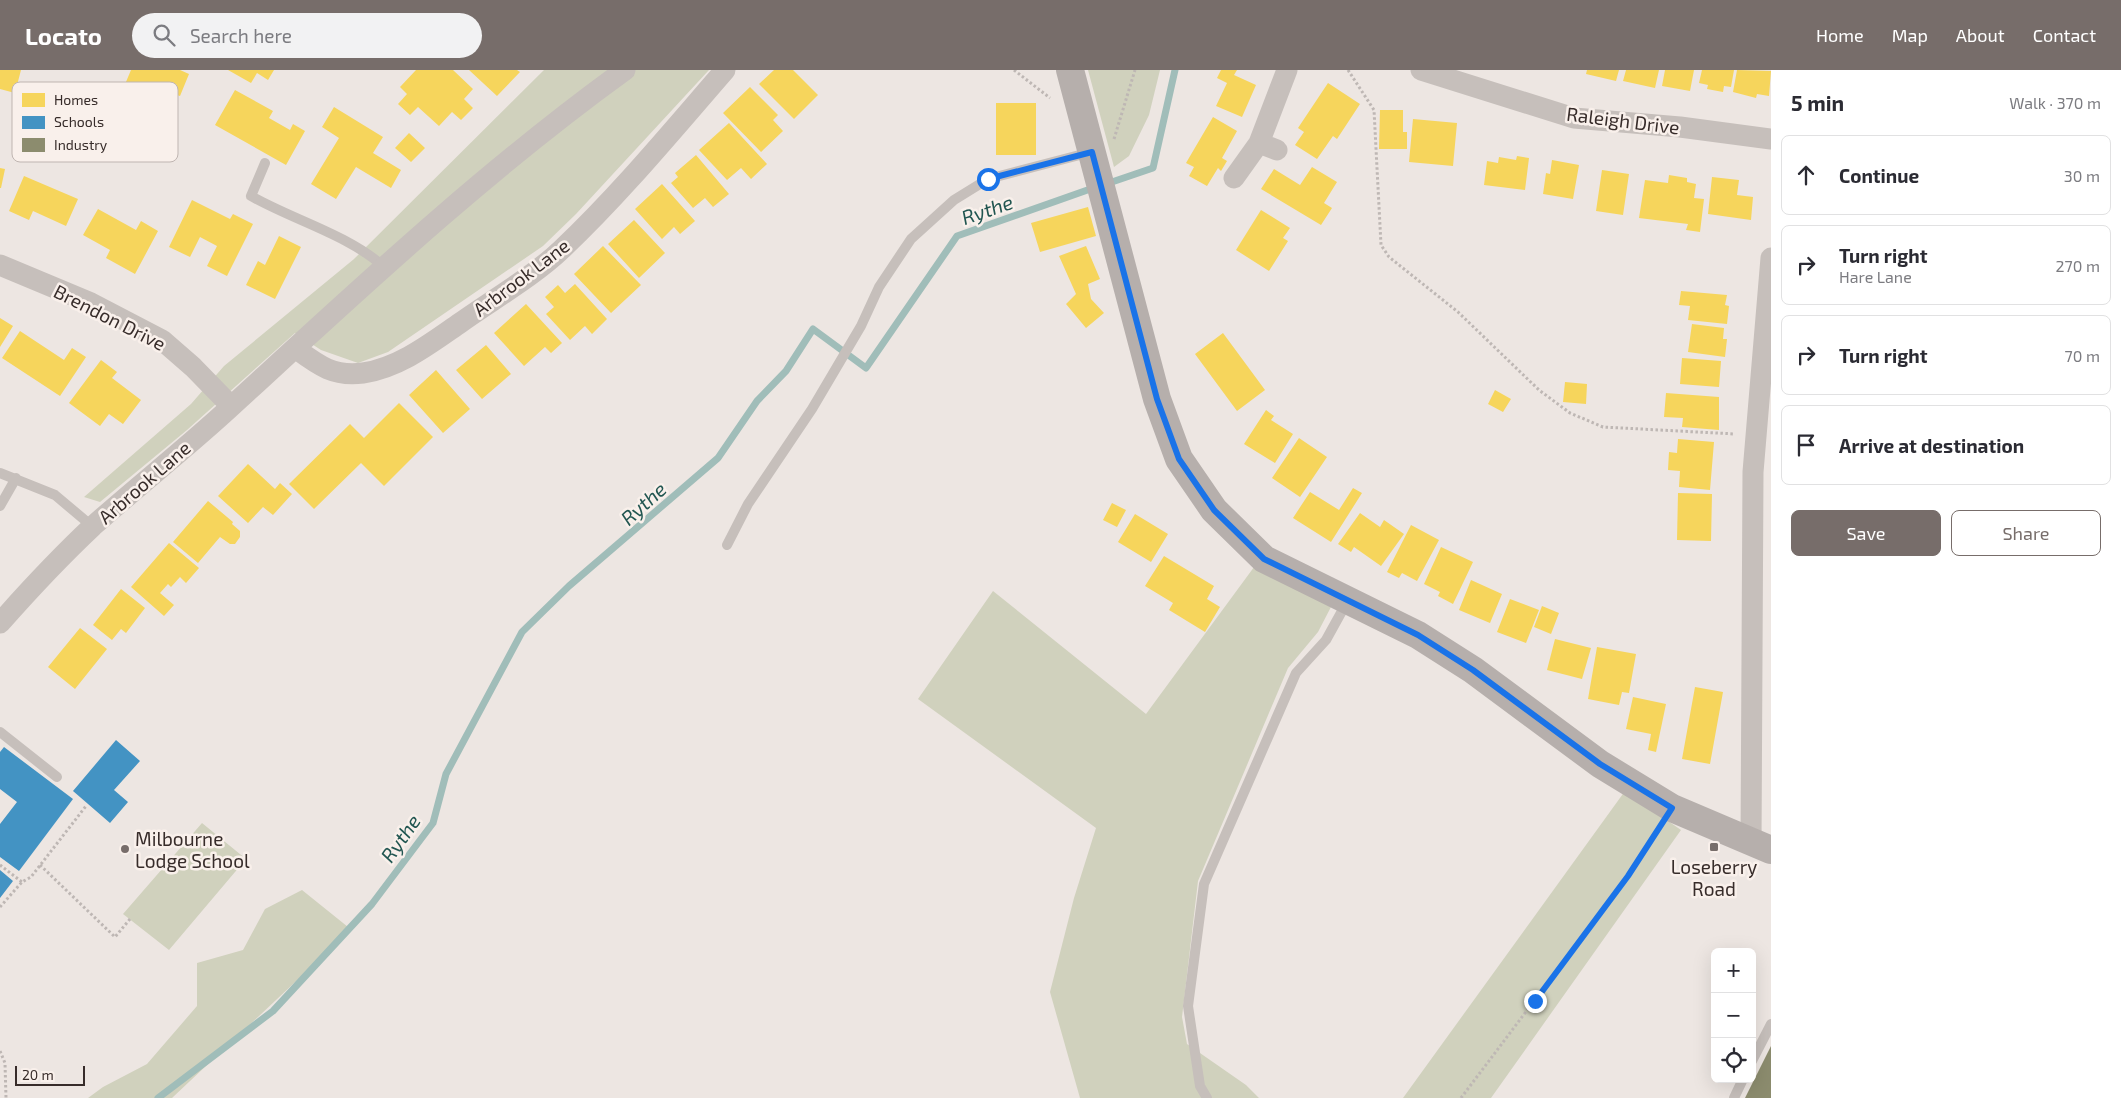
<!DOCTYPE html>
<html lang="en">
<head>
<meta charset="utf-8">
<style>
	:root { --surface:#fff; --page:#f2f2f3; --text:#2b2b33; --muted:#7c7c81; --line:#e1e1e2; --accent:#776d6a }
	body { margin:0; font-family:"Exo 2",sans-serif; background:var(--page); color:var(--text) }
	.controls { position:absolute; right:15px; bottom:15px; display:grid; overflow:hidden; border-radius:8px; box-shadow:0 5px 20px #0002 }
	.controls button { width:45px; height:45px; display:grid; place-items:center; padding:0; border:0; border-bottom:1px solid var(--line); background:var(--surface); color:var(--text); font:25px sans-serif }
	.scale { position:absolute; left:15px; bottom:12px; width:70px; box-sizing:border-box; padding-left:5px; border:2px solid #372c2a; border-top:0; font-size:14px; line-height:18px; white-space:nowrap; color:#372c2a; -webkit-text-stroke:4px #f9f0eb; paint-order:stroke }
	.stop { position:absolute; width:15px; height:15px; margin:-11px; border:4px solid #1a73e8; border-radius:50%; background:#fff }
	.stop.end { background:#1a73e8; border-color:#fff; box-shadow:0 1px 5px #0008 }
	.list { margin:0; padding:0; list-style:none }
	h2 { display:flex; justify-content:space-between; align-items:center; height:65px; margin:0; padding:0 20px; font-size:21px }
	h2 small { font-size:16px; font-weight:400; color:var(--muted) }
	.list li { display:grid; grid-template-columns:32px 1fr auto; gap:15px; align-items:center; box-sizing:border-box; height:80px; margin:0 10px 10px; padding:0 10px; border:1px solid var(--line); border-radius:8px }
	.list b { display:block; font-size:19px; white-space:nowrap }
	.list p { margin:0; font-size:16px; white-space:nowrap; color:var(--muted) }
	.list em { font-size:16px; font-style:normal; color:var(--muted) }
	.actions { display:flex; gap:10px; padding:15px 20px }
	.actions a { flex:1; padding:11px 0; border:1px solid var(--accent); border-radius:8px; text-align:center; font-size:18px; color:var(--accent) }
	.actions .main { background:var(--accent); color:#fff }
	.icon { flex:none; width:28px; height:28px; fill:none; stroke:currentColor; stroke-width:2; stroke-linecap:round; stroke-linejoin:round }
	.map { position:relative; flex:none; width:1771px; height:1028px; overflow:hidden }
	header { display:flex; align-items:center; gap:30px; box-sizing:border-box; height:70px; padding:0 25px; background:var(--accent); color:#fff }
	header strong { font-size:24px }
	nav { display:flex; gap:28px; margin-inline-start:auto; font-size:18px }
	.search { width:350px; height:45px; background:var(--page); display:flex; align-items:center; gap:12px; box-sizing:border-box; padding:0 18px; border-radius:28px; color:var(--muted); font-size:19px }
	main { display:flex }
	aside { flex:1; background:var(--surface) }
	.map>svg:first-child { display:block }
	.green { fill:#d0d1bd }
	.homes { fill:#f6d55c }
	.schools { fill:#4393c3 }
	.industry { fill:#8c8c6e }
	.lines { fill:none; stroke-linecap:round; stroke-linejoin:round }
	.stream { stroke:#a0bdb9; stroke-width:7 }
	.path { stroke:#beb7b4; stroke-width:3; stroke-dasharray:2.5 2.5; stroke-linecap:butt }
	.lane { stroke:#c6bfbb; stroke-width:10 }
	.street { stroke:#c6bfbb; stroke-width:21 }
	.secondary { stroke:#b6afac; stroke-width:28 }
	.route { stroke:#1a73e8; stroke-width:6 }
	.poi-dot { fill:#776d6a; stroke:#f9f0eb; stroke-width:2 }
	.labels { text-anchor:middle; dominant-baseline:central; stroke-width:5; stroke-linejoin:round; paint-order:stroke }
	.street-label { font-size:19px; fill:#372c2a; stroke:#f9f0eb }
	.poi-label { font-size:19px; fill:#372c2a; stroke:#f9f0eb; text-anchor:start }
	.water-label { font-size:20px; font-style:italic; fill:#225651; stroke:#f9f0eb }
	.key { fill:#f9f0eb; stroke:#bfb5b1; stroke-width:1 }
	.key-label { font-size:14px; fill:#372c2a }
</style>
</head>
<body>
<header>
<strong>Locato</strong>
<div class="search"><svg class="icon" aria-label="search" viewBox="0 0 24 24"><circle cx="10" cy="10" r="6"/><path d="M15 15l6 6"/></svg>Search here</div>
<nav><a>Home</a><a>Map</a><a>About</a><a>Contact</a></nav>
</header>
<main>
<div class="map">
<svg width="1771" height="1028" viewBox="0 0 1771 1028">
	<rect width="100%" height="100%" fill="#ede6e2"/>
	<path class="green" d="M544,0h165l-133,144 -33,32 -155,106 -30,11 -37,-13 -26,-17 -108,97 -87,72 -16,-5 107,-93 33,-38 130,-107z
		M1088,0h72l-11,45 -20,41 -15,11z
		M1257,493l75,42 -14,27 -30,36 -90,213 -16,136 5,27 59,41 13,13h-179l-30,-106 24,-94 22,-70 -178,-129 75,-108 153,123z
		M1625,721l56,39 -190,268h-88z
		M202,753l44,36 -77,91 -46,-36z
		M302,820l46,37 -38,41 -138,130h-84l15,-11 44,-23 50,-58v-43l46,-13 22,-41z"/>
	<path class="homes" d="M0,0h21l-6,23 -15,-4z
		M131,0h49l9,4 -9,22 -6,-2 -24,57 -45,-19z
		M228,0h46l-6,10 -11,-7 -6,10z
		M416,0h37l20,19 -9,10 9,9 -12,12 -9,-8 -13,14 -21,-19 -8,8 -12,-11 9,-10 -7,-7z
		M469,0h48l3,2 -23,24z
		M774,0h19l25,25 -24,24 -35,-35z
		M1221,0h16l-3,5 22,10 -14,32 -26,-11 11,-23 -10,-5z
		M1587,0h32l-3,11 -30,-7z
		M1626,0h33l-4,18 -32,-7z
		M1665,0h29l-4,21 -28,-5z
		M1702,0h32l-3,17 -7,-1 -1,6 -16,-3 1,-4 -9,-2z
		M1737,0l34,1 -2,25 -12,-2 -1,4 -23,-6z
		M1328,13l32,21 -23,35 -4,-3 -16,23 -22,-14 9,-13 -6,-4z
		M750,17l28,28 -5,5 10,11 -22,21 -38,-39z
		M235,20l38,21 -4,7 21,12 3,-6 12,7 -19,34 -71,-40z
		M996,33h40v52h-40z
		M334,37l49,30 -10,16 28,17 -10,18 -35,-21 -20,32 -25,-15 28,-46 -17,-11z
		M1380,40h23v22h4v17h-28z
		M1213,47l24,14 -15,27 5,3 -6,10 -3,-3 -11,18 -18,-10 5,-9 -8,-4z
		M1413,49l44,4 -4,43 -44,-4z
		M729,53l38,41 -16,15 -10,-11 -14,12 -28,-30z
		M409,63l16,15 -14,14 -16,-14z
		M696,85l33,39 -16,13 -8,-9 -12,10 -22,-25 7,-6 -3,-4z
		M1517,86l12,2 -4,32 -41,-5 3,-24 11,2 1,-6 17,3z
		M1552,90l27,5 -6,34 -30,-5 3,-21 4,1z
		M1312,97l25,15 -13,21 8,5 -11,17 -60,-36 13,-20 26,16z
		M0,98l5,1 -4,19h-1z
		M1602,100l27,4 -6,41 -27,-4z
		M1669,105l18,3v4l9,2 -2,14 10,1 -4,33 -14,-2 2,-6 -49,-6 6,-38 23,3z
		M24,106l54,23 -12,27 -33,-15 -4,9 -20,-9z
		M1712,107l27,3 -2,15 16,2 -2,23 -43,-6z
		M662,114l33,37 -15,13 -6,-7 -12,12 -27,-30z
		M192,130l38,19 3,-5 20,10 -26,52 -20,-10 10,-20 -17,-9 -10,20 -21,-10z
		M1088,137l8,29 -56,16 -9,-29z
		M98,139l38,21 5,-9 17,10 -23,43 -29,-16 4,-8 -27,-15z
		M1261,140l29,18 -7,10 5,3 -19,30 -33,-21z
		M634,150l31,33 -26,25 -31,-34z
		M279,166l22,11 -26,52 -29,-14 12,-24 7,4z
		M603,176l38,39 -30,28 -37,-39z
		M1086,176l14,33 -12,5 3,15 13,14 -18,15 -20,-24 10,-10 -17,-38z
		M575,214l32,35 -15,15 -7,-8 -15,14 -24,-26 8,-7 -9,-10 13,-12 7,8z
		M1681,221l46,4 -2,10 4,1 -2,18 -39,-4 2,-14 -11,-1z
		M526,234l36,39 -11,10 -6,-6 -21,19 -30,-33z
		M0,248l13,8 -13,21z
		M1692,254l32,4 -1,11h4l-2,18 -37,-5z
		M20,261l44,29 8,-12 14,9 -26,39 -58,-38z
		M1223,263l42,57 -28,21 -42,-57z
		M486,275l25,29 -29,25 -26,-29z
		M1682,288l39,3 -2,26 -39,-3z
		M101,290l16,12 -5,6 29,22 -18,24 -14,-10 -9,12 -31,-23z
		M436,300l34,39 -27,24 -34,-38z
		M1565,312l22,2 -1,20 -23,-2z
		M1495,320l16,9 -8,13 -15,-8z
		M1666,323l53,4v33l-37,-3 1,-9 -19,-1z
		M399,333l34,34 -49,49 -23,-23 -47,46 -25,-25 61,-60 14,14z
		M1266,340l8,6 -3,4 22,14 -18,29 -31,-19z
		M1299,368l28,19 -27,40 -28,-19z
		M1678,369l36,3 -4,48 -31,-3 1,-16 -12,-1 1,-18 8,1z
		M248,394l27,25 5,-6 12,11 -19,21 -10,-8 -15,16 -30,-27z
		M1353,418l9,5 -31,49 -38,-24 17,-26 29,18z
		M1678,423l34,1 -1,47 -34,-1z
		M208,431l25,21 -1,2 8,7v6l-5,7h-5l-10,-7 -22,26 -25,-21z
		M1112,433l14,7 -9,17 -14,-7z
		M1360,443l20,14 4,-7 20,14 -23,32 -27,-19 -3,5 -13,-8z
		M1135,444l33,20 -17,28 -33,-20z
		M1411,455l28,15 -22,41 -15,-8 -3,5 -12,-6z
		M169,473l30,25 -13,15 -6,-6 -9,10 -3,-3 -8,9 14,12 -10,11 -33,-29z
		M1441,477l32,15 -20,42 -15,-8 2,-4 -16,-8z
		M1164,486l50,30 -7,13 13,8 -15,25 -36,-22 4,-7 -28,-17z
		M1471,510l31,14 -12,29 -31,-13z
		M121,519l24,19 -19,25 -5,-4 -9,11 -19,-15z
		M1510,529l29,11 -13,33 -29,-11z
		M1542,536l17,7 -8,21 -17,-7z
		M80,558l27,21 -32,40 -27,-22z
		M1555,569l36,9 -9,31 -35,-9z
		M1597,577l39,7 -7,39 -7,-1 -3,13 -31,-6z
		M1695,617l28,5 -13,72 -28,-5z
		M1633,627l33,7 -10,48 -8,-2 3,-16 -25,-5z"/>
	<path class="schools" d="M116,670l24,21 -26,29 14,12 -18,21 -37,-32z
		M4,677l69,52 -54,72 -19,-14v-33l17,-22 -17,-13v-37z
		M0,800l13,11 -13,17z"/>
	<path class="industry" d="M1771,976v52h-26z"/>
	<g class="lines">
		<path class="stream" d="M1106,114l47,-16 22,-98
			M158,1028l115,-87 99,-107 61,-81 13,-49 76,-142 47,-46 149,-128 39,-57 29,-30 27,-42 53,39 91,-132 139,-49"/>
		<path class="path" d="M1014,0l36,28
			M1348,0l26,40 7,135 8,12 69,55 81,78 31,23 33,14 132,7
			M1114,69l21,-69
			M0,795l22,17
			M40,795l75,72 15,-18
			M0,837l22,-25 9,-5 55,-71
			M0,981l5,12 1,35
			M1461,1028l167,-222 31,-48"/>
		<path class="lane" d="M265,93l-14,33c42,24 98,39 133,71
			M0,403l55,22 38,32
			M0,436l16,-28
			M727,475l21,-41 64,-95 49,-83 18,-39 32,-48 43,-39 34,-21 103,-27
			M0,662l57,45
			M1752,991l19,-37
			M1207,1028l-7,-12 -12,-80 16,-122 92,-211 30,-33 21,-38
			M1734,1028l9,-19"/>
		<path class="street" d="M1421,0l153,48 106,9 91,12
			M1259,73l18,7
			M1234,108l25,-35 28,-73
			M0,195l91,38 71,37 31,27 38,39
			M295,278c23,17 38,29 68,25 36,-5 68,-30 97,-50 32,-23 74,-47 102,-74 58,-55 110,-118 163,-179
			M0,553c30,-34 60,-66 93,-97 43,-38 88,-74 130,-112 130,-119 258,-240 402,-344
			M1751,773l2,-371 18,-214"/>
		<path class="secondary" d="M1070,0l87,329 22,60 35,51 50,49 154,76 55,35 127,94 72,44 99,42"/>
	</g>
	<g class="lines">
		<path class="route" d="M988,109l104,-27 65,247 22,60 35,51 50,49 154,76 55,35 127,94 72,44 -44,68 -93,125"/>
	</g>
	<g class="poi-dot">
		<rect x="1709" y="772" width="10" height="10" rx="2.5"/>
		<circle cx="125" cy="779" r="5"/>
	</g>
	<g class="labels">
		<g class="street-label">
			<text transform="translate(1623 50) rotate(7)">Raleigh Drive</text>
			<text transform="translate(521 207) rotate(-37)">Arbrook Lane</text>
			<text transform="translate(110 247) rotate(27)">Brendon Drive</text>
			<text transform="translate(144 412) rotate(-41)">Arbrook Lane</text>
		</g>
		<g class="poi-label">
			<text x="135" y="768">Milbourne<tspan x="135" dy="22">Lodge School</tspan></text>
			<text x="1714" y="796" text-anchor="middle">Loseberry<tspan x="1714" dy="22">Road</tspan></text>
		</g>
		<g class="water-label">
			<text transform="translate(987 139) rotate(-19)">Rythe</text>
			<text transform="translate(643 433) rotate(-42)">Rythe</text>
			<text transform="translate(400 768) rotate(-55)">Rythe</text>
		</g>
	</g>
	<rect x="12" y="12" width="166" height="80" rx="8" class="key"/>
	<rect x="22" y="23" width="23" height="14" fill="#f6d55c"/>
	<rect x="22" y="46" width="23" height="13" fill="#4393c3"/>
	<rect x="22" y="68" width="23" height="14" fill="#8c8c6e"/>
	<g class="key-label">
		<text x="54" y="35">Homes</text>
		<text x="54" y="57">Schools</text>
		<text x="54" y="80">Industry</text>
	</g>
</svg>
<div class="controls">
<button>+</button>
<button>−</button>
<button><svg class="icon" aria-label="locate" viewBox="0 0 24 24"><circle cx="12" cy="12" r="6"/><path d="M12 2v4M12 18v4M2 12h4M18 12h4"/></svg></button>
</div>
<div class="scale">20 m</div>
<div class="stop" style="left:988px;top:109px"></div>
<div class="stop end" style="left:1535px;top:931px"></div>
</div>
<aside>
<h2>5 min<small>Walk · 370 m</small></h2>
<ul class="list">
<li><svg class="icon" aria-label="ahead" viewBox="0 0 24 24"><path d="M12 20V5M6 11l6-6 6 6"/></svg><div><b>Continue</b></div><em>30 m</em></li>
<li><svg class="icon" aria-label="right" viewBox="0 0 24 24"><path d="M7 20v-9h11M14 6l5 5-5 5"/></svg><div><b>Turn right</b><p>Hare Lane</p></div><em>270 m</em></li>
<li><svg class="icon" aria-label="right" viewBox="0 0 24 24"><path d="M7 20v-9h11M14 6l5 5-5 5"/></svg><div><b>Turn right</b></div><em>70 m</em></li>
<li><svg class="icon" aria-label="arrive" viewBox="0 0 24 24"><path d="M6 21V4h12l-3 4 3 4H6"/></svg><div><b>Arrive at destination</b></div></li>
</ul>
<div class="actions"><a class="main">Save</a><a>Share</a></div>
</aside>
</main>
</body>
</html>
